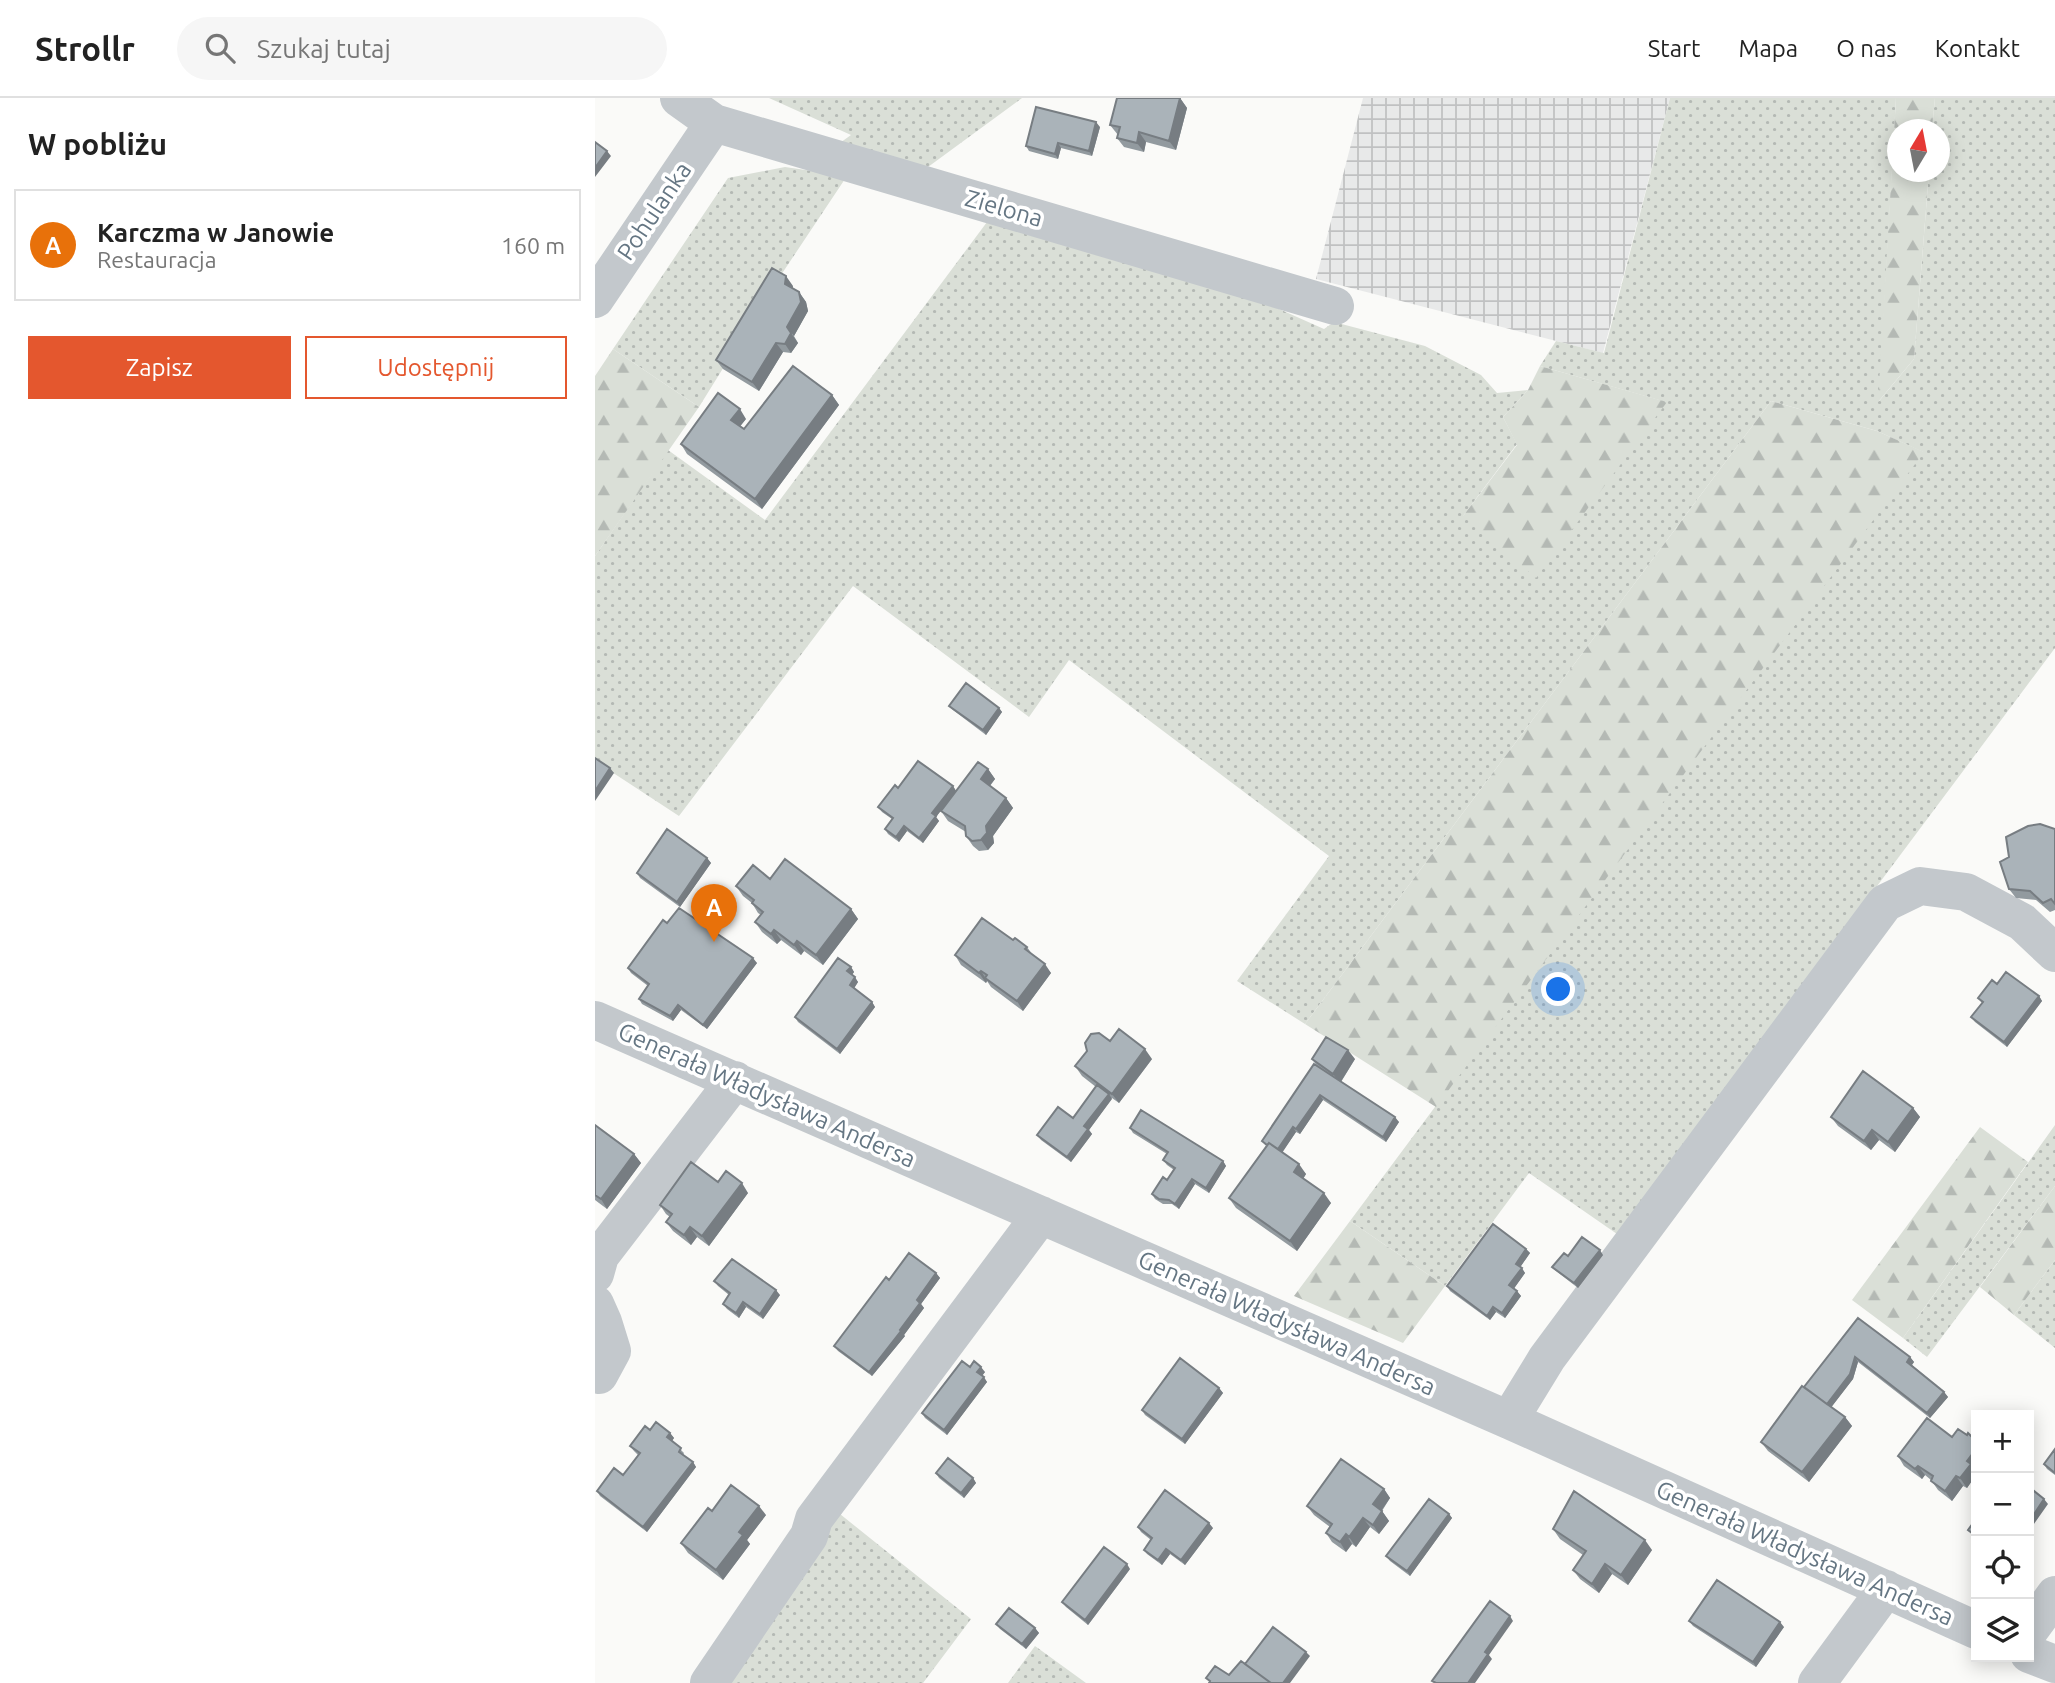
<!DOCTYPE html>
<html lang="pl">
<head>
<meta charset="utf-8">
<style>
	:root { --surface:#fff; --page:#f6f6f6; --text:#222; --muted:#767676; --line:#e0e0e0; --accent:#e4572e }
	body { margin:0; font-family:Ubuntu,sans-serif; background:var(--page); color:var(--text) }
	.controls { position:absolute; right:21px; bottom:21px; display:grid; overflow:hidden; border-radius:0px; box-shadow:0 4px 18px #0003 }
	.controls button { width:63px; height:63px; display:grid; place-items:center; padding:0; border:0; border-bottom:2px solid var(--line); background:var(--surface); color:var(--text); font:35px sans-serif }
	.compass { position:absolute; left:1292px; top:21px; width:63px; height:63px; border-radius:50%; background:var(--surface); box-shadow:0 4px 18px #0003; rotate:10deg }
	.you { position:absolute; left:964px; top:892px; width:24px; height:24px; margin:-18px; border:5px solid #fff; border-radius:50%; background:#1a73e8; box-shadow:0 0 0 10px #1a73e833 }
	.badge { display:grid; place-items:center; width:46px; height:46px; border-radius:50%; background:var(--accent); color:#fff; font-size:23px; font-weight:700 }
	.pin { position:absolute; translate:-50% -58px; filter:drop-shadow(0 2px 4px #0008) }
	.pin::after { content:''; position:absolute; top:37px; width:24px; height:21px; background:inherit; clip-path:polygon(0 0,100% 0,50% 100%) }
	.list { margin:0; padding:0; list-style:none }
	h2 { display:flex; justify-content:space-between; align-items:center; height:91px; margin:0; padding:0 28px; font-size:30px }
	h2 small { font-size:23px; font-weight:400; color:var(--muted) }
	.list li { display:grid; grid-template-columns:46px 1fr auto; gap:21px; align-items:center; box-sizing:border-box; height:112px; margin:0 14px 14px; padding:0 14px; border:2px solid var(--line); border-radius:0px }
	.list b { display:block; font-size:26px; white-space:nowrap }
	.list p { margin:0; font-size:23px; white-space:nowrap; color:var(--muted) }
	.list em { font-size:23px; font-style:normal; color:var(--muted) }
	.actions { display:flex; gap:14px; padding:21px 28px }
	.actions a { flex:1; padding:16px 0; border:2px solid var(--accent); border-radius:0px; text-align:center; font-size:24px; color:var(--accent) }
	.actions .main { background:var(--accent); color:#fff }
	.icon { flex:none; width:38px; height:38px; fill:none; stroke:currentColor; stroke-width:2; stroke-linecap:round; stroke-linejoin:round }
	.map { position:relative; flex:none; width:1460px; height:1585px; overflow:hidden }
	header { display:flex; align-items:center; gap:42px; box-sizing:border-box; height:98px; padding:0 35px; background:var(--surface); border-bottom:2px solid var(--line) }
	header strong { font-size:33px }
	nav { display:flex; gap:38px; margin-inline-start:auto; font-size:24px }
	.search { width:490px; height:63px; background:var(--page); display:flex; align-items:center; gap:18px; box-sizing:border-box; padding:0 24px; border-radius:38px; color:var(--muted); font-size:26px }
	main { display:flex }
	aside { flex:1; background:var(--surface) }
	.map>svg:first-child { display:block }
	.industrial { fill:url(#industrial-grid) }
	.grass { fill:url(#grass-dots) }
	.forest { fill:url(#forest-firs) }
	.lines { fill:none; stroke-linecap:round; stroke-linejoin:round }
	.minor { stroke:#c3c8cc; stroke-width:38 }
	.wall { fill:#929a9f }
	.shaded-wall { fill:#777d82 }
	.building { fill:#aab3b9; stroke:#777d82; stroke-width:2 }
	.labels { text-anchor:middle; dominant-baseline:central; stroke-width:7; stroke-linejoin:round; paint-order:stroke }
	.street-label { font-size:24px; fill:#657683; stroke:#fff }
</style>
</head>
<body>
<header>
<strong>Strollr</strong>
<div class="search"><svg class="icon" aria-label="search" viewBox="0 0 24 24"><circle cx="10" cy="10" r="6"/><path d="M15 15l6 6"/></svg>Szukaj tutaj</div>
<nav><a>Start</a><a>Mapa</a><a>O nas</a><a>Kontakt</a></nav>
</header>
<main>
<aside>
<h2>W pobliżu<small></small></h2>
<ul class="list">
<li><span class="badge" style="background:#e8710a">A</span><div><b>Karczma w Janowie</b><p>Restauracja</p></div><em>160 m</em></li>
</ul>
<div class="actions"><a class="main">Zapisz</a><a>Udostępnij</a></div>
</aside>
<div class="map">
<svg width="1460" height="1585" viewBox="0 0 1460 1585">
	<defs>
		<pattern id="industrial-grid" width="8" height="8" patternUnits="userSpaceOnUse" patternTransform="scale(1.75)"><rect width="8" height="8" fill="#e8e9e9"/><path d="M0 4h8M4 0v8" fill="none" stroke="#c0c1c2"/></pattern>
		<pattern id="grass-dots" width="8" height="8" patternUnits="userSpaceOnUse" patternTransform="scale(1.75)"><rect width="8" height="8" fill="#dadfd7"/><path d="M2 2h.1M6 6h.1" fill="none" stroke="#b4b9b4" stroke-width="1.8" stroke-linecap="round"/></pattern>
		<pattern id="forest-firs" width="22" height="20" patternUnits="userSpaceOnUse" patternTransform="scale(1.75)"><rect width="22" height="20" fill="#dadfd7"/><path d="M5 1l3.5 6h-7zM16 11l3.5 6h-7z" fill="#b4b9b4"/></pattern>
	</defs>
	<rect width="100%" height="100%" fill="#fafaf8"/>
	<path class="industrial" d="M768,0h307l-67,255 -287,-74z"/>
	<path class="grass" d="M174,0h253l-94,69 -91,-22 14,-10z
		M1075,0h226l-17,303 35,-42 15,-187h10v-42l-7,-1 3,-31h120v550l-438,586 -88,-61 -84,113 -95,-65 573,-769 -46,-21 -106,-30 -466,623 -68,-43 92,-125 -260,-196 -40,57 -176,-131 -174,230 -84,-55v-205l73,-106 97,70 225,-302 244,71 90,40 10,-7 91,24 56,29 16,18 31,-3 -25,27 14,27 -54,72 203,-114 -126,-36 16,-25 48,12z
		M190,69l62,9 -68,102 -80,129 -86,-58 115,-171z
		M1460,1027v61l-128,171 -24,-19z
		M1460,1162v88l-41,-33z
		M240,1412l136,109 -48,64h-205z
		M440,1548l51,37h-78z"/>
	<path class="forest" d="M1301,0h39l-3,31 -35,1v42h32l-15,187 -36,43z
		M18,251l86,58 -104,149v-180z
		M945,268l127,36 -131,176 -73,-62 54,-71 -14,-28 25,-27z
		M1176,303l106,30 47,21 -488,655 -131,-83z
		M1385,1029l48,35 -125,176 -51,-38z
		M1460,1088v74l-41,55 -34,-28z
		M755,1123l95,65 -42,57 -109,-47z"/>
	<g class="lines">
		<path class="minor" d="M84,0l35,25 621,183
			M0,201l119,-176
			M0,922l914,400 467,210
			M0,1176l5,-18 135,-176
			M0,1206l8,18 9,29 -13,24
			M914,1322l38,-62 338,-455 35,-17 46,6 56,30 33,31
			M1434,1533l26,-36
			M1434,1556l26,10
			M114,1585l100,-147 5,-17 227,-304
			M1222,1585l69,-94"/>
	</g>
	<path class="wall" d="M585,0l7,10 -11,42 -30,-8 -2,10 -20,-5 -7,-9 1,-3 -8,-10z
		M505,29l-8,29 -31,-8 -3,11 -29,-8 -3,-5z
		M198,188l-1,3 7,3 7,10 2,9 -14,25 4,7 -7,10 -8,-1 -24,39 -36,-22 -7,-9z
		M237,297l7,10 -77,104 -75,-55 -6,-10 65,-25 -6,7 4,3z
		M354,608l50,2 3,4 -16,23 -33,-25z
		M393,671l7,10 -5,7 16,12 7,10 -20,28 1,7 -6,7 -9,1 -6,-5 -7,-10v-4l-18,-11 -7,-10z
		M358,688l3,5 -20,26 3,4 -16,22 -16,-12 -8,11 -11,-8 -3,-5 7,-10 -10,-7 -4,-5 20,-19z
		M1460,731v81l-5,2 -14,-12 -20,-2 -7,-9z
		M112,760l4,5 -31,44 -40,-29 -3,-5z
		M175,781l81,30 7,10 -35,46 -19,-14 -3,4 -20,-15 -4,4 -15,-12 -7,-10 6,-7 -3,-2 -6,-10 -9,-7 -7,-10z
		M72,825l90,40 -50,66 -26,-19 -8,11 -31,-17 -3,-5 9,-13 -17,-13 -3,-5z
		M418,842l14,7 5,7 19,19 -28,38 -32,-24 -4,-6 -1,2 -25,-18 -6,-10z
		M256,869l3,5 -2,3 6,7 -4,6 18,14 3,5 -35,47 -42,-32 -3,-5z
		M1444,898l3,5 -35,46 -32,-25 -4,-5 11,-14 -4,-5z
		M557,961l-33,44 -7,-5 -23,32 3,4 -21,28 -30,-22 -4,-5 36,-17 23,-31 -14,-11 -7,-10z
		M717,961h43l-14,23 58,40 -13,20 -63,-42 -23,34 -4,-2 -14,20 24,22 -3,5 28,24 -34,48 -61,-43 -7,-10 37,-52 -4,-5 55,-75z
		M1318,1010l7,9 -25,35 -16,-12 -8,10 -33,-24 -7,-9z
		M0,1027l39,29 7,9 -34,46 -12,-9z
		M535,1030l93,33 3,5 -17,27 -14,-9 -16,25 -7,-5h-9l-8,-5 -3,-5 15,-14 7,-10 -7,-5 -4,-5 4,-6 -34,-21z
		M123,1084l30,11 -39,53 -12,-9 -6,8 -18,-14 -7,-9 4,-5 -4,-3 -6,-9z
		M931,1151l4,4 -10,14 5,6 -11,15 7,8 -16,22 -9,-6 -6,8 -40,-29 -3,-5z
		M1008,1157l-25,33 -22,-17 -4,-4 16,-11z
		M341,1175l4,5 -19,26 3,4 -20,27 1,1 -33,40 -34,-25 -4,-5 55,-66z
		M119,1183l66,14 -17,24 -17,-12 -7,11 -12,-9 -4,-5 6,-9 -11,-9z
		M1263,1220l52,39 4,5 -2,3 32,27 4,5 -18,21 -72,-56 -5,17 -22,28 14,10 7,9 -43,56 -41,-31 -7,-9z
		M375,1269l15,5 -3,4 5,6 -40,53 -22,-17 -3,-5z
		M624,1290l4,5 -38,51 -40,-29 -3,-5z
		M55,1332l20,3 4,5 -2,3 12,12 -1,2 10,7 3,5 -49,65 -47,-36 -3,-5 26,-16 15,-20 -4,-4 -4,-5z
		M1357,1339l24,4v27l-2,2 2,3v2l-9,13 -4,-2 -11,15 -14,-11 -7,-10 -6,-5 -3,4 -18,-13 -6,-10z
		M1460,1351v26l-8,-6 -3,-5z
		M341,1375l37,5 3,5 -12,15 -25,-20z
		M789,1391l6,9 -8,13 7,10 -10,13 -9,-7 -14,20 -4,-3 -6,8 -14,-10 -6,-9 4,-6 -16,-12 -7,-9z
		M117,1413l54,4 -19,25 3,4 -27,36 -35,-27 -7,-10z
		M854,1416l3,4 -42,58 -20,-15 -4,-5z
		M543,1429l75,1 -28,37 -15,-11 -8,11 -15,-11 -3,-4 7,-10 -10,-8z
		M958,1431l99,21 -24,35 -16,-11 -13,19 -19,-14 -7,-9 10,-15 -23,-16z
		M535,1471l-42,56 -22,-18 -4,-5z
		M1094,1523l95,6 -28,40 -63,-41z
		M401,1526l39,4 4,5 -13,16 -26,-20z"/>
	<path class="shaded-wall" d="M585,0l7,10 -11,42 -7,-9z
		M501,24l4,5 -8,29 -3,-5z
		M544,34l7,10 -2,10 -7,-9z
		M463,45l3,5 -3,11 -3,-5z
		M12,53l4,5 -16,21v-9z
		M191,178l7,10 -1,8 -7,-10z
		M204,194l7,10 2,9 -14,25 -7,-9z
		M196,235l7,10 -7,10 -6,-9z
		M181,245l7,9 -24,39 -7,-9z
		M237,297l7,10 -77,104 -7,-10z
		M145,311l6,10 -8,10 -7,-9z
		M404,610l3,4 -16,23 -3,-5z
		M15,670l4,5 -19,28v-10z
		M393,671l7,10 -8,10 -6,-10z
		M358,688l3,5 -20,26 3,4 -16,22 -4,-5 13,-25z
		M411,700l7,10 -20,28 1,7 -6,7 -7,-10 5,-14z
		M309,728l3,5 -8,11 -3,-5z
		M112,760l4,5 -31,44 -3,-5z
		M256,811l7,10 -35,46 -7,-10z
		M179,832l7,10 -4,4 -6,-10z
		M202,843l7,10 -3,4 -7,-10z
		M158,860l4,5 -50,66 -4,-4z
		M450,866l6,9 -28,38 -6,-10z
		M256,869l3,5 -3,4 -4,-5z
		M386,873l5,8 -1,-1 2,3 -1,2 -7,-10z
		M260,879l3,5 -5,8 -3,-5z
		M1444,898l3,5 -35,46 -3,-5z
		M277,904l3,5 -35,47 -3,-5z
		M83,907l3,5 -8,11 -3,-5z
		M550,951l7,10 -33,44 -7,-9z
		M753,952l7,9 -15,24 -7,-9z
		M514,996l3,5 -23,31 3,4 -21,28 -4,-5 17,-31z
		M725,997l3,5 -23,34 -4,-5z
		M1318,1010l7,9 -25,35 -7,-10z
		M800,1019l4,5 -13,20 -3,-5z
		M698,1029l3,5 -16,24 -3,-5z
		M1277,1032l7,10 -8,10 -7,-9z
		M39,1056l7,9 -34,46 -6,-10z
		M628,1063l3,5 -17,27 -3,-5z
		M704,1066l7,10 -5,8 -7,-10z
		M597,1081l3,5 -16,25 -4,-5z
		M147,1085l6,10 -39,53 -7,-10z
		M729,1095l7,10 -34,48 -7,-10z
		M95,1129l7,10 -6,8 -7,-10z
		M931,1151l4,4 -11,16 -3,-5z
		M1005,1152l3,5 -25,33 -4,-5z
		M927,1170l3,5 -12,17 -4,-5z
		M341,1175l4,5 -19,26 3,4 -20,27 1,1 -33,40 -3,-4 48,-72z
		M181,1192l4,5 -17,24 -3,-5z
		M922,1193l4,5 -16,22 -3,-5z
		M148,1204l3,5 -7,11 -3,-5z
		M898,1209l3,5 -6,8 -3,-4z
		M1260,1259l3,5 -5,17 -23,30 -4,-5z
		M1315,1259l4,5 -3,4 -4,-4z
		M386,1269l4,5 -4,5 -4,-5z
		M389,1279l3,5 -40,53 -3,-5z
		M624,1290l4,5 -38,51 -3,-5z
		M1349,1294l4,5 -18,21 -3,-5z
		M1250,1319l7,9 -43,56 -7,-10z
		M75,1335l4,5 -3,4 -4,-5z
		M1381,1351v19l-2,2 2,3v2l-9,13 -7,-10 7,-17z
		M98,1364l3,5 -49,65 -4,-5z
		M1323,1368l7,9 -3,4 -7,-10z
		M1361,1378l7,10 -11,15 -7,-10z
		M378,1380l3,5 -12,15 -3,-5z
		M789,1391l6,9 -11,16 -6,-10z
		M1449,1401l4,5 -19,27v-9z
		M164,1408l7,9 -19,25 3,4 -27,36 -7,-10 23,-38z
		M787,1413l7,10 -10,13 -6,-9z
		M854,1416l3,4 -42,58 -3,-5z
		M768,1420l7,9 -14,20 -7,-10z
		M614,1425l4,5 -28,37 -4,-5z
		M751,1436l6,10 -6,8 -6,-10z
		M1050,1442l7,10 -24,35 -7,-10z
		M571,1451l4,5 -8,11 -4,-5z
		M532,1466l3,5 -42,56 -3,-5z
		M1010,1466l7,10 -13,19 -7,-9z
		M915,1518l3,5 -24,34 3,4 -17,24h-7l17,-31z
		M1185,1524l4,5 -28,40 -3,-5z
		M440,1530l4,5 -13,16 -4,-5z
		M711,1554l4,4 -20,27h-7z"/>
	<path class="building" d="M522,0h63l-11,43 -30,-9 -2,11 -20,-5 3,-11 -10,-2z
		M441,9l60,15 -7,29 -31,-8 -3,11 -29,-8z
		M0,44l12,9 -12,17z
		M177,170l14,8 -1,8 14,8 2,10 -14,25 4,6 -6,11 -9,-1 -24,39 -36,-22z
		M198,268l39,29 -77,104 -74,-55 37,-51 22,16 -9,11 13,9z
		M371,585l33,25 -16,22 -34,-24z
		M0,660l15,10 -15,23z
		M323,663l35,25 -21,27 4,3 -17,22 -15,-12 -8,11 -11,-8 8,-11 -15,-11 17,-22 3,3z
		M383,664l10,7 -7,10 25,19 -20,28 1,7 -6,7 -9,1 -6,-5 -1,-10 -24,-15z
		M1445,726l15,5v75l-4,-5 -8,4 -13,-12 -21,-2 -9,-27 9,-5 -3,-20 22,-11z
		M72,731l40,29 -30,44 -40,-29z
		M190,761l66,50 -35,46 -19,-14 -3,4 -20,-15 -3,4 -16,-12 8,-10 -11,-9 2,-3 -18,-14 17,-21 17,14z
		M84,810l74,50 -50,67 -25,-20 -8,11 -31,-17 10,-15 -21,-16 35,-48 4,3z
		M387,820l31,22 2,-2 12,9 -2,2 20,15 -28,37 -32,-23 2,-3 -6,-4 -2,2 -24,-18z
		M243,860l13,9 -4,4 8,6 -5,8 22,17 -35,47 -42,-32z
		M1411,874l33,24 -35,46 -33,-25 12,-15 -5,-4 14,-18 5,4z
		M524,931l26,20 -33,45 -37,-28 12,-15 -2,-8 6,-9 8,-1 11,8z
		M731,939l22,13 -15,24 -21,-15z
		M719,966l81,53 -12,20 -63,-42 -24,34 -3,-2 -15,22 -9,-6 -2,2 -5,-4z
		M1268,973l50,37 -25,34 -16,-12 -8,11 -33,-24z
		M502,987l12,9 -25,32 4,3 -21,28 -30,-22 21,-28 15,11z
		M546,1012l82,51 -17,27 -14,-9 -17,25 -6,-4 -10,-1 -7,-5 11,-17 4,3 8,-12 -12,-8 5,-8 -38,-24z
		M0,1027l39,29 -33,45 -6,-4z
		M674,1045l30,21 -5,8 30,21 -34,48 -61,-43z
		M96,1064l27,20 8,-11 16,12 -40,53 -12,-9 -6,8 -18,-13 6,-8 -12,-9z
		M898,1126l33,25 -10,15 6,4 -13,17 8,6 -15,22 -9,-6 -6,9 -40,-30z
		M987,1139l18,13 -26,33 -22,-16 12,-14 4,3z
		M314,1155l27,20 -19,27 3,3 -20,27 1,1 -32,41 -35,-26 52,-69 3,3z
		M137,1161l44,31 -16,24 -17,-12 -7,11 -13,-9 7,-11 -16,-12z
		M1263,1220l52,39 -3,5 37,30 -17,21 -72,-56 -5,17 -23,30 -23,-17z
		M585,1260l39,30 -37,51 -40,-29z
		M367,1263l8,6 4,-6 7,6 -4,5 7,5 -40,53 -22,-17z
		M1207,1288l43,31 -43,55 -41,-30z
		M1332,1320l25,19 6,-8 9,6 1,-2 8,8v8l-9,12 4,3 -11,14 -4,-2 -11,15 -14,-10 2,-5 -15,-10 -3,3 -17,-13z
		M61,1324l14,11 -3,4 14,11 -2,4 14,10 -50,65 -46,-36 17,-23 9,7 17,-22 -10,-7 15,-20 5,4z
		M1460,1351v24l-11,-9z
		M353,1360l25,20 -12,15 -25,-20z
		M746,1361l43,30 -11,15 9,7 -9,14 -10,-7 -14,19 -3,-3 -6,8 -14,-9 6,-9 -25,-18z
		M136,1387l28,21 -20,26 4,3 -27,35 -35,-27 27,-35 4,3z
		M1434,1389l15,12 -15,23z
		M570,1392l44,33 -28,37 -15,-11 -8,11 -14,-10 8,-12 -14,-11z
		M979,1393l71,49 -24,35 -16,-11 -13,20 -19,-14 13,-19 -33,-22z
		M834,1401l20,15 -42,57 -21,-15z
		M1381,1421v17l-8,-6z
		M509,1449l23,17 -42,56 -23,-18z
		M1122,1482l63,42 -27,40 -64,-41z
		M895,1503l20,15 -25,36 3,2 -20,29h-32l-4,-2z
		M414,1510l26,20 -13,16 -26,-20z
		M678,1529l33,25 -23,31h-12l-26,-19z
		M646,1563l30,22h-62l1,-2 -4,-3 9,-12 14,9z"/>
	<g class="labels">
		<g class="street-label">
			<text transform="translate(409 110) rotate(16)">Zielona</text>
			<text transform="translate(59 113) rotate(-56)">Pohulanka</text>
			<text transform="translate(172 997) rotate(24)">Generała Władysława Andersa</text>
			<text transform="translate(692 1225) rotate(24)">Generała Władysława Andersa</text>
			<text transform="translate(1210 1455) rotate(24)">Generała Władysława Andersa</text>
		</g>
	</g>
</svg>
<div class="controls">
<button>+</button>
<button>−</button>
<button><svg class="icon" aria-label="locate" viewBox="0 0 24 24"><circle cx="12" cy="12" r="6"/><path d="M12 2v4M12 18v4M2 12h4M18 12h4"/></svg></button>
<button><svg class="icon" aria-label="layers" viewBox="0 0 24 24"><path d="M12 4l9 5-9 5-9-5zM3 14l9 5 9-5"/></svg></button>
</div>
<svg class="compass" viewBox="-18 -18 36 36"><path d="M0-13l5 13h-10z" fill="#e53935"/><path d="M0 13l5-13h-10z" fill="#767676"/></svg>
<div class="you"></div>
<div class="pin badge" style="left:119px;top:844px;background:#e8710a">A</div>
</div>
</main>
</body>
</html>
